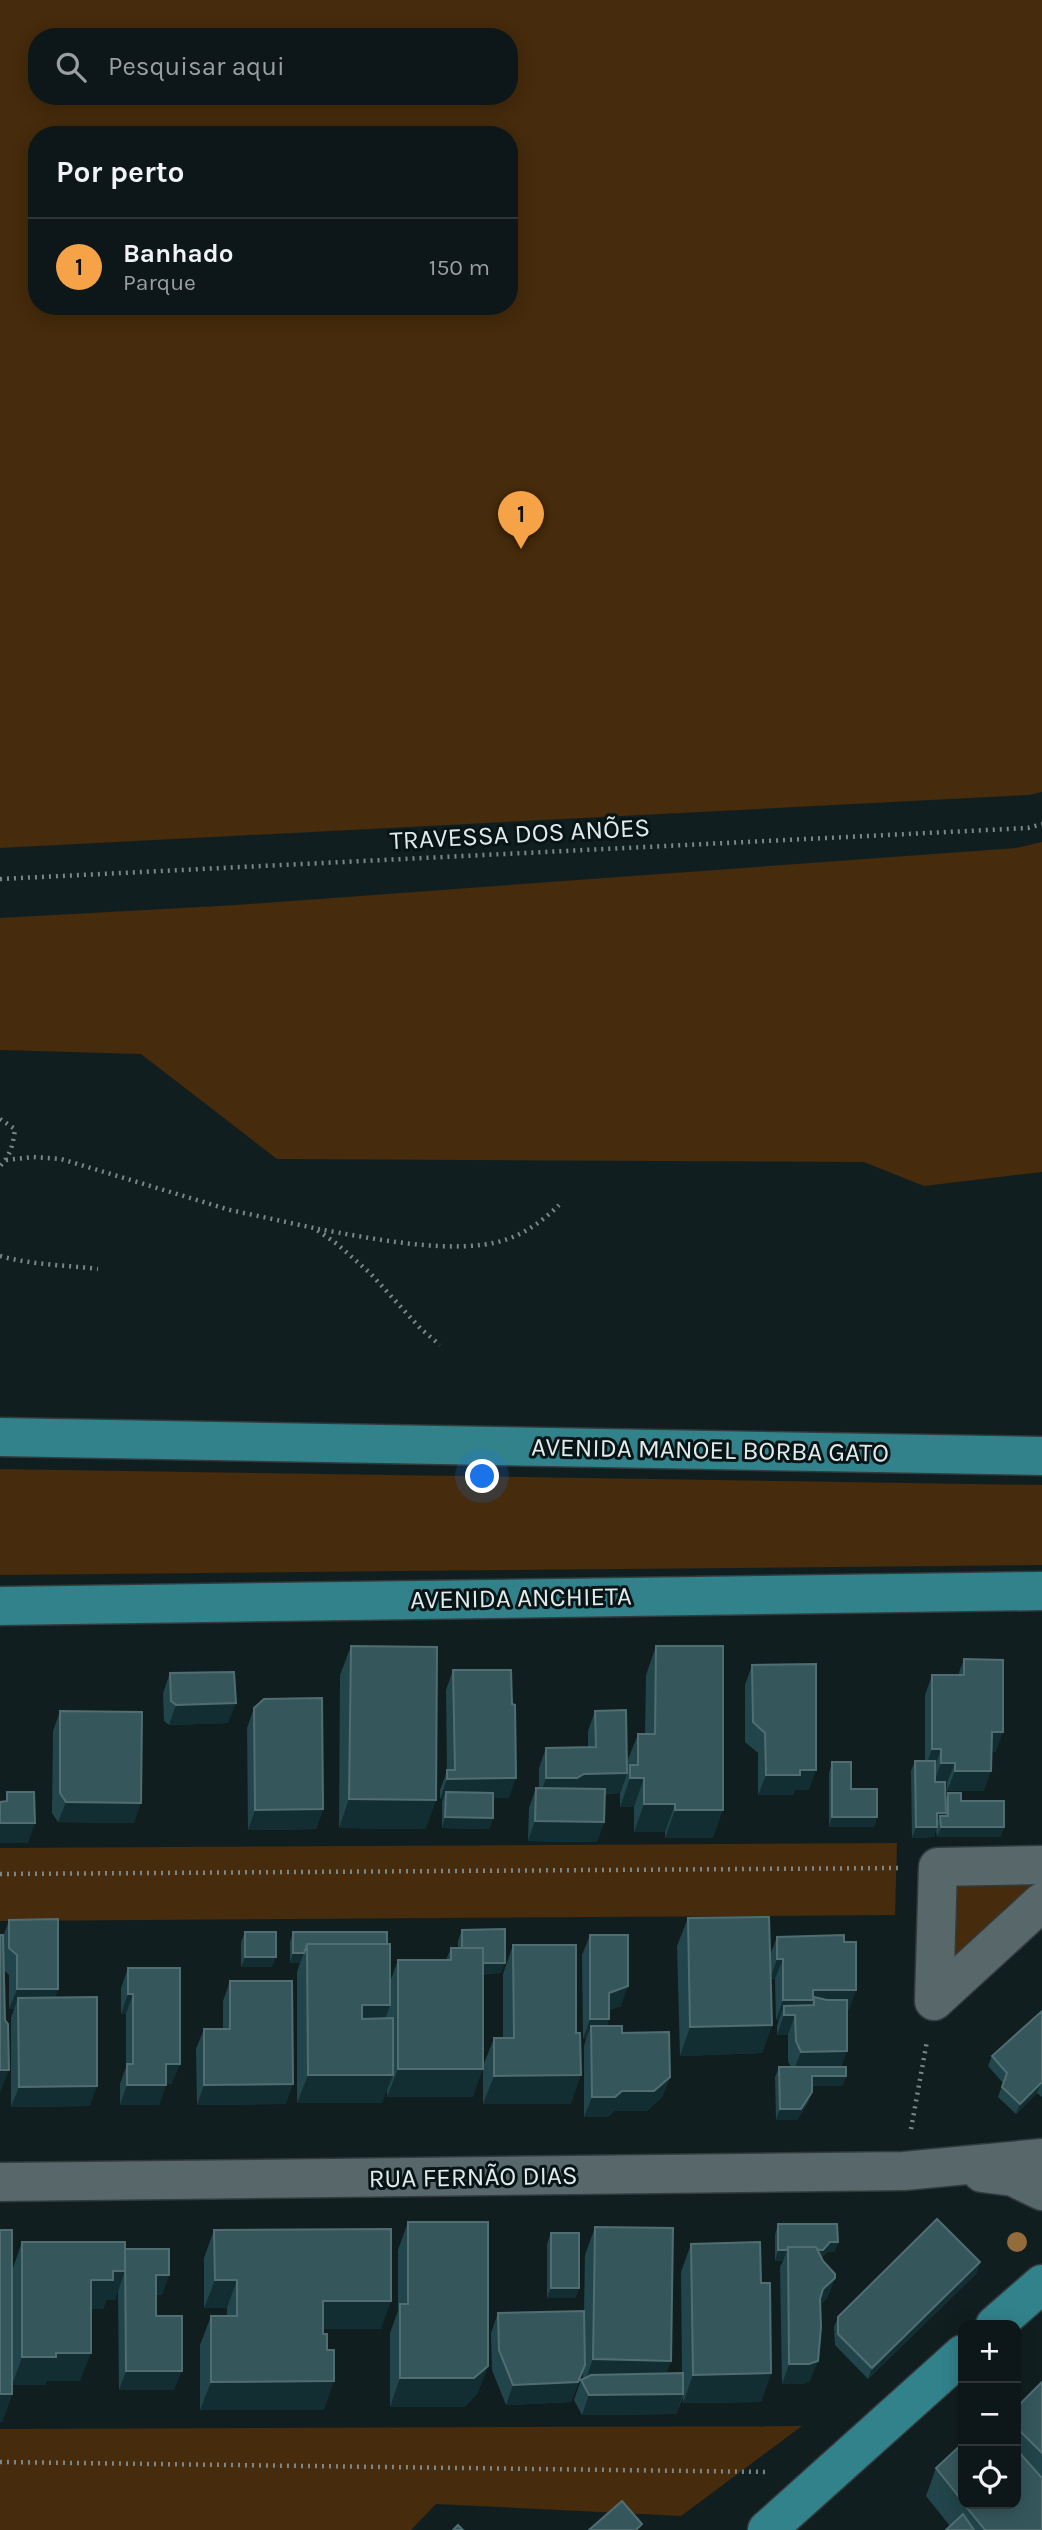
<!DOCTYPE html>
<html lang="pt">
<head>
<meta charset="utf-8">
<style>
	:root { --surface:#0d1618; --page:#1b2325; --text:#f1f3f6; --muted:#9a9fa2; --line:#2d3537; --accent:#f5a346 }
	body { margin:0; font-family:Karla,sans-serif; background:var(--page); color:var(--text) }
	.controls { position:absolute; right:21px; bottom:21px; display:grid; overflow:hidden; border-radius:14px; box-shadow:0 4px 18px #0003 }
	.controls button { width:63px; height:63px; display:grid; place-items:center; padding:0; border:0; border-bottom:2px solid var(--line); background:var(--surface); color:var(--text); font:35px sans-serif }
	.you { position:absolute; left:483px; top:1477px; width:24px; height:24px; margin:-18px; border:5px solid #fff; border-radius:50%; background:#1a73e8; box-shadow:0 0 0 10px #1a73e833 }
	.badge { display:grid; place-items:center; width:46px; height:46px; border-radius:50%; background:var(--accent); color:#111; font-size:23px; font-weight:700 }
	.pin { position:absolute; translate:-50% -58px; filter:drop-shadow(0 2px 4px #0008) }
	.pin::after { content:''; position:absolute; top:37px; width:24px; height:21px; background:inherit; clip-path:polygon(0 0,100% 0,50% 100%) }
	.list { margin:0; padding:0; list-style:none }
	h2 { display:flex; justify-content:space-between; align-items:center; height:91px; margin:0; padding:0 28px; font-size:30px }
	h2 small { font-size:23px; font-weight:400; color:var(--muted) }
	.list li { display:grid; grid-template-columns:46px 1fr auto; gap:21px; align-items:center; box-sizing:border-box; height:98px; padding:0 28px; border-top:2px solid var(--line) }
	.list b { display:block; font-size:26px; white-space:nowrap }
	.list p { margin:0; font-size:23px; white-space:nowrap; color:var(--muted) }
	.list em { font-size:23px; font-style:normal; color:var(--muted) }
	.icon { flex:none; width:38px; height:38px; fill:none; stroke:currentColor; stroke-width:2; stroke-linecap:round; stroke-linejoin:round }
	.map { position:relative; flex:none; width:1042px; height:2530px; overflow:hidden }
	.search { position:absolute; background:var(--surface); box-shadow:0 4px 18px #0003; left:28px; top:28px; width:490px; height:77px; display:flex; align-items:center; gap:18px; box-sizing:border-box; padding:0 24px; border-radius:28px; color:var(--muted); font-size:26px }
	.panel { position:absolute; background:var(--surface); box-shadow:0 4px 18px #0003; left:28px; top:126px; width:490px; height:189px; border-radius:28px }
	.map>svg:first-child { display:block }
	.green { fill:#462b0c; fill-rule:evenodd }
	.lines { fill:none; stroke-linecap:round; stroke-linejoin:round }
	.minor-casing { stroke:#323a3c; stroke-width:41 }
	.major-casing { stroke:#323a3c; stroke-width:41 }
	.path { stroke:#7b8687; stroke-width:4.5; stroke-dasharray:2 5; stroke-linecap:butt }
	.minor { stroke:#586769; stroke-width:38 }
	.major { stroke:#32828b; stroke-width:38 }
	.tree { fill:#936c3c }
	.wall { fill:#21454a }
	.shaded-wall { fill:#122e32 }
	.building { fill:#35575c; stroke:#506e72; stroke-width:2 }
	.labels { text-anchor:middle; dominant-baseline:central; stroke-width:6; stroke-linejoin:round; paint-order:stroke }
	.street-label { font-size:26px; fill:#e2ebec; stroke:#081517 }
</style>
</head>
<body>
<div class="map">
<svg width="1042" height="2530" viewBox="0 0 1042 2530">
	<rect width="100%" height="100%" fill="#111e20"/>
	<path class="green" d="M0,0h1042v792l-13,3 -1029,53zM37,37h472v59h-472zM37,135h472v171h-472z
		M1042,842v330l-118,14 -60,-24 -587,-3 -136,-105 -141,-4v-132l236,-13 780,-57z
		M0,1469l1042,16v80l-1042,10z
		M897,1843l-2,72 -895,6v-73z
		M954,1882l83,2 -83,74z
		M802,2426l-121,90 -245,-12 -25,26h-411v-101z"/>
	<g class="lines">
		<g class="minor-casing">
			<path id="minor" d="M934,2001l4,-134 104,-2
				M934,2001l108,-99
				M982,2173l31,4 29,14
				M0,2182l904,-11 138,-13"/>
		</g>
		<g class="major-casing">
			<path id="major" d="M0,1437l1042,19
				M0,1606l1042,-15
				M995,2325l47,-41
				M767,2530l196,-176"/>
		</g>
		<path class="path" d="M0,879l1028,-51 14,-4
			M0,1119l15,10c-2,15 -4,26 -15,37
			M6,1160l27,-3 28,2 169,51 84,18 23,16 33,29 51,56 19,16
			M318,1229c52,9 136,27 187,11 21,-7 39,-20 54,-35
			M0,1256c32,9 65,9 98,13
			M0,1874l899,-6
			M911,2129l16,-88
			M0,2462l769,10"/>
		<use href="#minor" class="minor"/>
		<use href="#major" class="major"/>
	</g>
	<circle class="tree" cx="1017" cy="2242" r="10"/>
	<path class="wall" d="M351,1646l75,183 -87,-1 1,-153z
		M656,1646l57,192h-48v-6h-31v-25h-14v-14l7,-19v-12l11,-28h7l1,-59z
		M964,1659l32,93h-5l-7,39h-37v-8h-2l1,16 2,-6 56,34 -4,10h-63l-1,-8 -2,8 -22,1 -1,-67 4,-10h10v-66l7,-20h26z
		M752,1665l57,125h-14l-2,5h-35v-42l-13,-11v-57z
		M453,1670l56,128h-16v20l-4,11 -47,-1v-26l1,-3h-3v-9l7,-19 -1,-81z
		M170,1673l58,50 -59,2 -5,-4 -1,-28z
		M254,1708l69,101 -7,20 -68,1 -1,-102z
		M60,1711l74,112 -76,-1 -6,-9 1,-82z
		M595,1711l32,62 -8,20 -15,1v28l-7,20 -69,-1 1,-33 7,-20h3v-20l7,-20 42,-1v-16z
		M832,1762l19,27 26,28 -3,10h-45v-54z
		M688,1918l82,37 7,-18 72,73h-2l-6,57 5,9 -4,10h-30l-4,17 -11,17h-21l-1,-43 4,-10h12l-3,-6v-26h-11v-9l2,-6h-3l-1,-41h-4l1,46 -10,28 -82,3 -3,-110z
		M9,1920l49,69 -3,8 35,109 -79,1v-89l3,-9h-5v-34l-5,-5 -1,-33z
		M462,1930l39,43 -18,1 -10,123h-86v-9l-5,15h-85v-131l3,-9h-10v-21l3,-10 94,12 3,38 8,-22h48l5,-12h7v-7z
		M245,1932l27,35h-31v-25z
		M590,1935l31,71 -12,4 -2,16 15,7 48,44 -8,20 -15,14h-33l-6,6h-24v-71l2,-7h-3l-1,-84z
		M513,1945l58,159h-88v-38l11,-28h9v-64z
		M128,1968l44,116h-6l-7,21h-39v-21l6,-17v-53h-5v-26z
		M230,1981l56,123 -89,1 -1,-56 8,-20h19v-28z
		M1042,2011v86l-5,-4 -21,21 -18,-17 5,-14 -15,-17 4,-10z
		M408,2222l80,144 -11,28 -13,13h-74v-74l8,-22v-61z
		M778,2224l60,18 -4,10h-7l-5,6 13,20 -8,20 -7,7 -10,76 -8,3h-20l-2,-117 3,-6h-8v-26z
		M595,2227l71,147 16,-1 -1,-101 10,-28 70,39 10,90 -10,29 -78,1v-6l-7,17 -94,1 -8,-15 7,-20 2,-1v-9l-12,32 -65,3 -14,-35 -1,-37 7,-20 86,-2 1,-56z
		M214,2230l167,99h-58l1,81h-124v-65l11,-29h16v-8h-23v-50z
		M551,2233l28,55 -4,10h-28v-54z
		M22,2242l103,8 37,45h-6v21l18,74h-55l-1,-100 -3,10h-9l-3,9h-12l-11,72h-34l-1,4h-33v9l-10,28h-2l12,-151z
		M977,2273l-109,106 -33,-34 -1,-18 4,-10z
		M1042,2382v148h-96l4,-4 -24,-30 10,-28 27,-25v61h53v-96z"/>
	<path class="shaded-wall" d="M236,1703l-8,20 -59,2 7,-20z
		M992,1732h11l-7,20h-12z
		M932,1749h9l-7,20h-9z
		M941,1763h14l-8,20h-13z
		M800,1770h16l-7,20h-14l-2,5h-35l8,-20z
		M955,1771h36l-7,20h-37z
		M627,1773l-8,20 -42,1 -38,4 7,-20 38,-4z
		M516,1778l-7,20 -63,1v-7l-3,7h-3l7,-20z
		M630,1778h14l-10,29h-14z
		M349,1799l87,1 -10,29 -87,-1z
		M66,1802l75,1 -7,20 -76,-1z
		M644,1804h31l-10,28h-31z
		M323,1809l-7,20 -68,1 7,-20z
		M675,1810h48l-10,28h-48z
		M937,1813h9l-4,11 -2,-8 -3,8z
		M445,1817l48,1 -4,11 -47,-1z
		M832,1817h45l-3,10h-45z
		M535,1821l69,1 -7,20 -69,-1z
		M0,1823h35l-7,20h-28z
		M916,1827h21l-3,10 -22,1z
		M941,1827h63l-4,10h-63z
		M293,1953h11l-4,10h-10z
		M245,1957h31l-4,10h-31z
		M777,1959h6l-8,20h-5z
		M505,1963l-4,10 -43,1 4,-10z
		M628,1986l-7,20 -19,7 7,-20z
		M17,1989h41l-7,20 -33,-11 -4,11h-5z
		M813,1990h43l-7,20h-36l1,-5v-8l-4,13 -15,5 -7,20h-11l7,-20v-9l-5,14h-3l7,-20z
		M128,1994h5l-7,20h-5z
		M362,2005h28l-10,29h-28z
		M590,2019h19l-7,20 -11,-13 -5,13h-3z
		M772,2025l-10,28 -82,3 10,-29z
		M847,2051l-7,20 -47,1 8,-20z
		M166,2064h14l-8,20h-13z
		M398,2069h85l-10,28h-86z
		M0,2070h9l-9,23z
		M308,2075h85l-11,28h-85z
		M581,2075l-10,29h-88l11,-28z
		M812,2076h34l-4,10h-34z
		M670,2077l-8,20 -15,14h-33l-6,6h-24l8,-20z
		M1041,2083l-4,10 -21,21 4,-10z
		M293,2084l-7,20 -89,1 7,-20z
		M127,2085h39l-7,20h-39z
		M97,2086l-7,20 -79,1 8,-20z
		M812,2092l-4,11 -11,17h-21l4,-11z
		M830,2242h8l-4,10h-7l-8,9h-31z
		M778,2250h9l-4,11h-8z
		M980,2262l-3,11 -109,106 4,-11z
		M113,2271h12l-10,29h-9l-3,9h-23l11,-29z
		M156,2275h13l-7,20h-13z
		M835,2278l-8,20 -11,11 7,-20z
		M215,2280h22l-10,28h-23z
		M551,2288h28l-4,10h-28z
		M323,2301h68l-10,28h-69z
		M56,2353h35l-11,28h-34l-1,4h-33l10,-28z
		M593,2359l78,2 -10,28 -77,-4z
		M818,2361l-8,20 -8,3h-20l7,-20z
		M585,2365l-14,37 -65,3 7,-20z
		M488,2366l-11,28 -13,13h-74l10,-29z
		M126,2371h56l-8,19h-55z
		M771,2373l-10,29 -78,1 10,-28z
		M334,2381l-10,29h-124l11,-28z
		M0,2394h12l-10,28h-2z
		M683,2394l-7,20 -94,1 7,-20z"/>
	<path class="building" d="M351,1646l86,1 -1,153 -87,-1z
		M656,1646h67v164h-48v-6h-31v-26h-14v-13h8v-31h17z
		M964,1659l39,1v72h-11l-1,39h-36v-8h-14v-14h-9v-74h32z
		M816,1664v106h-16v5h-34l-1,-42 -12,-11 -1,-57z
		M453,1670h58l1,34 3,1 1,73 -69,1v-9h8z
		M234,1672l2,31 -60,2 -5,-4 -1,-28z
		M322,1698l1,111 -68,1 -1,-102 10,-9z
		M626,1710l1,63 -43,1 -7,4h-31v-30l50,-1 -1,-36z
		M60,1711l82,1 -1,91 -75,-1 -6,-9z
		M915,1761h20v21h10l1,31h-9v14h-21z
		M832,1762h19v27h26v28h-45z
		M536,1788l69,1 -1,33 -69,-1z
		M7,1792h27l1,31h-35v-21l7,-1z
		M446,1792l47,1v25l-48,-1z
		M948,1793h13v8h43v26h-63l-1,-11h8z
		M769,1917l3,108 -82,2 -2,-109z
		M58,1919v70h-41v-34l-8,-7v-28z
		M505,1929v34h-22v-15h-21v-18z
		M245,1932h31v25h-31z
		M293,1932h94v12h-80l-3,9h-11z
		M0,1935h3l2,85 3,4 1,46h-9z
		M590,1935h38v51l-19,7v26h-19z
		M844,1935v7h12v48h-43v10h-30v-41h-6v-22z
		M307,1944h83v61h-28v14l31,-1v57h-85z
		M513,1945h63v88h4l1,42 -87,1v-38h20z
		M451,1948h32v121h-85v-109h53z
		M128,1968h52v96h-14v21h-39v-21h6v-70h-5z
		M230,1981h62l1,103 -89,1v-56h26z
		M97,1997v89l-78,1 -1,-89z
		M814,1997l13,3h20v51l-46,1 -5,-11 -1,-26h-11v-9l30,-1z
		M1042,2011v72h-1l-21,21 -18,-17 5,-14 -15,-17z
		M591,2026h31v7l47,-1 1,45 -16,14h-32l-7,6h-23z
		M779,2067h67v9h-34v16l-11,17h-21z
		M937,2219l43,43 -108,106 -34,-34v-17z
		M408,2222h80v144l-14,12h-74v-74h8z
		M778,2224h59l1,18h-8l-7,8h-5l-2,-3h-28l-1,3h-9z
		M595,2227l78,1 -2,133 -78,-2z
		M391,2229v72h-68v33h4v16h7v31l-123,1v-66h26v-36h-22l-1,-50z
		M0,2230h12v164h-12z
		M551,2233h28v55h-28z
		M22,2242h103v29h-12v9h-22v73h-35v4h-34z
		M760,2242l1,41h9l1,90 -78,2 -2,-131z
		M788,2247h28l7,14 12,13v4l-12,11 -3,10 1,28 -3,34 -9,3h-20z
		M125,2249h44v26h-13v41h26v55h-56z
		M584,2311l1,54 -7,17 -65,3 -14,-35 -1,-37z
		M683,2373v21l-94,1 -8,-15 10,-5z
		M1042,2382v71l-26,-26v-19z
		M963,2443v59l-27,-34z
		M1016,2449l26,29v52h-57l-21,-26h52z
		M622,2501l20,23 -6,6h-47z
		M963,2514l11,16h-28z
		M458,2525l5,5h-10z"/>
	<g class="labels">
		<g class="street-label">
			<text transform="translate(520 834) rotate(-3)">TRAVESSA DOS ANÕES</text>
			<text transform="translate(710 1450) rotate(1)">AVENIDA MANOEL BORBA GATO</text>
			<text transform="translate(521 1598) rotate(-1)">AVENIDA ANCHIETA</text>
			<text transform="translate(473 2177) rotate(-1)">RUA FERNÃO DIAS</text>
		</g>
	</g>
</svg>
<div class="controls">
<button>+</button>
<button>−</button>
<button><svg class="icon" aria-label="locate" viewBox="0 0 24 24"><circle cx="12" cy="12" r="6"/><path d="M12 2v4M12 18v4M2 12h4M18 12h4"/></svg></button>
</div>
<div class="you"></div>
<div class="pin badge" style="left:521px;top:549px">1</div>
<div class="search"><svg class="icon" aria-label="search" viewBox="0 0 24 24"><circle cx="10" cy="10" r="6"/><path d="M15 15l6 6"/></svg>Pesquisar aqui</div>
<section class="panel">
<h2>Por perto<small></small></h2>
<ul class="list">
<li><span class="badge">1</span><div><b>Banhado</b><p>Parque</p></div><em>150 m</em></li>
</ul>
</section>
</div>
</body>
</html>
